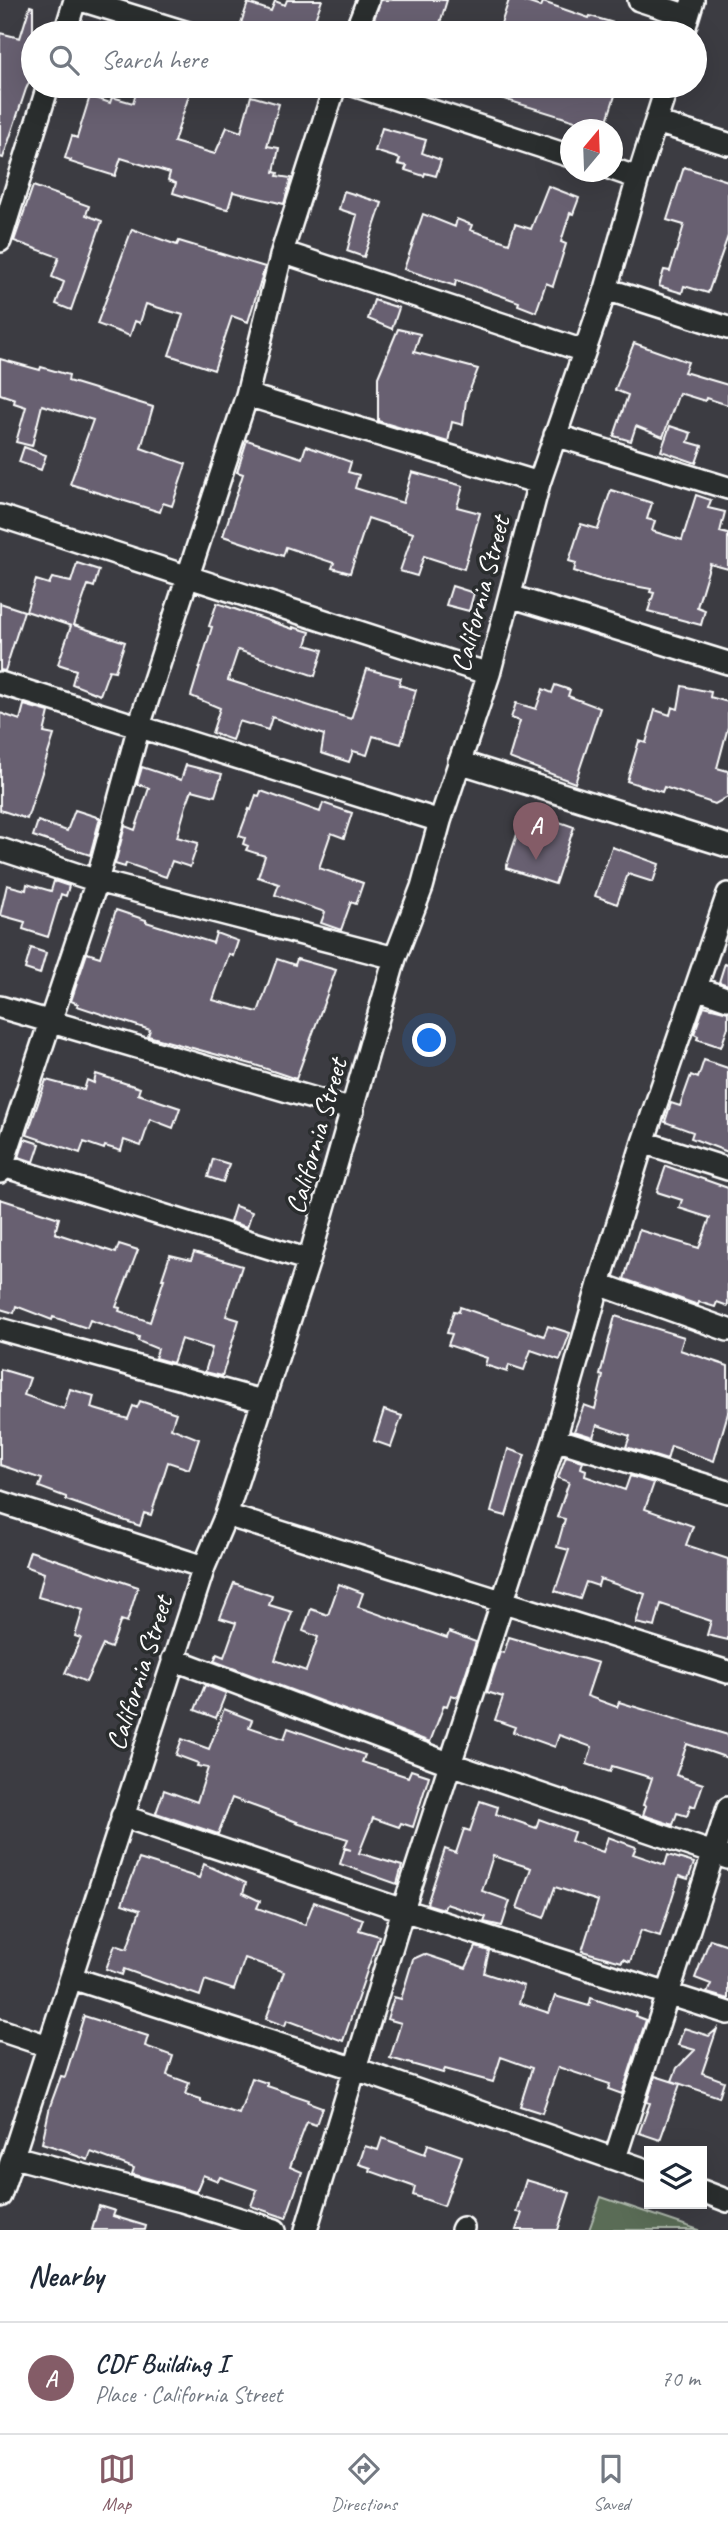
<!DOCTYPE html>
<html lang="en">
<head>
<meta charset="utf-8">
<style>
	:root { --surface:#fff; --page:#f2f2f3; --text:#1f2937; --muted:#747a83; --line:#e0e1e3; --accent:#845c67 }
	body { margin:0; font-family:Caveat,sans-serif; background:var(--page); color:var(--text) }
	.controls { position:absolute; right:21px; bottom:21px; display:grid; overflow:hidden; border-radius:0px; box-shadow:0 7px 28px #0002 }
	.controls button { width:63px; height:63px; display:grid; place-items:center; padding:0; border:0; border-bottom:2px solid var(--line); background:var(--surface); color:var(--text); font:35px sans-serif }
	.compass { position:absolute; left:560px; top:119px; width:63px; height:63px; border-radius:50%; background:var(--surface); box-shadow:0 7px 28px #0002; rotate:19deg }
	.you { position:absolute; left:430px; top:1041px; width:24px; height:24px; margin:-18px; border:5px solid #fff; border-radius:50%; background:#1a73e8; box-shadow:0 0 0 10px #1a73e833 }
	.badge { display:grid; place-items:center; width:46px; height:46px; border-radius:50%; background:var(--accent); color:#fff; font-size:23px; font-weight:700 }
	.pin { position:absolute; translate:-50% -58px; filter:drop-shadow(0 2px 4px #0008) }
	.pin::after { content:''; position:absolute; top:37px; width:24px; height:21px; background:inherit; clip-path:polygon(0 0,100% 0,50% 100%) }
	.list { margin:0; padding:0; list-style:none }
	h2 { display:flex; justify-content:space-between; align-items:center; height:91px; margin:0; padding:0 28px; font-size:30px }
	h2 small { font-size:23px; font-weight:400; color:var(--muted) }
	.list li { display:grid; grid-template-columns:46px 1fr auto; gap:21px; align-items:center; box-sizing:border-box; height:112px; padding:0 28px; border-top:2px solid var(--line) }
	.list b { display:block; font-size:26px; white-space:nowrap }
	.list p { margin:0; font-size:23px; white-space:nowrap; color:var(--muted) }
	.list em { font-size:23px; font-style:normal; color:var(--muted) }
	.icon { flex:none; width:38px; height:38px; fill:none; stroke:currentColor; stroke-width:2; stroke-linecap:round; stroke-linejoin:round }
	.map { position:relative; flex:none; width:728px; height:2230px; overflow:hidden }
	.search { position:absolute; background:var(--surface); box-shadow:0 7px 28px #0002; left:21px; right:21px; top:21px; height:77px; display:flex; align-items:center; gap:18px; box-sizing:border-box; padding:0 24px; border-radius:38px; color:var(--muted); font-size:26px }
	.sheet { height:203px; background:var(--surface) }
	nav { display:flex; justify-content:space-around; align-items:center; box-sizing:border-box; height:98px; border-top:2px solid var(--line); background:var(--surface); font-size:19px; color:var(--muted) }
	nav a { display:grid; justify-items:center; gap:4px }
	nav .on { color:var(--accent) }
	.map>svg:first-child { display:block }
	.green { fill:#5a6c56; stroke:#acb6aa; stroke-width:2 }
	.building { fill:#676071; stroke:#fff; stroke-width:2 }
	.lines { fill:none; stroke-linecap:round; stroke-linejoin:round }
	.street-casing { stroke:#fff; stroke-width:26 }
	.street { stroke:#2a2d2e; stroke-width:21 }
	.labels { text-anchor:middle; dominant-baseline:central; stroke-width:7; stroke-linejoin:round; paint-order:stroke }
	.street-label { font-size:28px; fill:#fff; stroke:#2a2d2e }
</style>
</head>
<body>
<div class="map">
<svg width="728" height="2230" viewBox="0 0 728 2230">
	<rect width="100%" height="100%" fill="#3c3c42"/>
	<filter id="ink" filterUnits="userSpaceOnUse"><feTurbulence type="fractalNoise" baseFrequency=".0143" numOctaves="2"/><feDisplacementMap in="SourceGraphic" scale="14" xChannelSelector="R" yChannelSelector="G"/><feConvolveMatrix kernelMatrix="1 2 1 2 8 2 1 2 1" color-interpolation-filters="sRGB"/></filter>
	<g filter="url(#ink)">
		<path class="green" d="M601,2197l98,33h-110z"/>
		<path class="building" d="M287,0h35l-12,33h-39l-30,-10 7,-20 23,8 4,-10 10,4z
			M381,0h66l-10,33h-21l-25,-8 -2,8h-20z
			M509,0h11l21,7 2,-5 46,16 1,-2 44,13v4h-136z
			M30,6l3,1v67l-7,15 -23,69 -3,-1v-124l20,5z
			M138,86h32l20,6 -16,50 41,12 12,-27 14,5 10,-36 28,8 -12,42 12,2 -5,24 4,1 -1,3 14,2 -7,26 -51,-12 -5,17 -6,-1 -49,-15 3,-10 -8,-3 2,-7 -49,-15 -6,18 -45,-14 1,-2 -6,-2 7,-22 5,2 13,-42 20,7 2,-6 21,6z
			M475,86h143l-14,44 -129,-40z
			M382,128l44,12 -4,13 19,7 -5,16 -11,-3 -1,3 -19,-6 2,-4 -9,-2 2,-5 -25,-8z
			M684,167l44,14v55l-20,57 -24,-7 -2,7 -23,-7 5,-16 6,1 14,-46 -17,-5z
			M33,186l56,20 -3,9 16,6 -31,89 -15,-6 8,-22 -12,-5 7,-20 -45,-16z
			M548,186l31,12 -6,16 -3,-1 -9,29 5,2 -13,42 -7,-3 -10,29 -18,-7 1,-3 -63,-22 -1,6 -51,-17 19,-55 32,13 2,-8 15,6 -2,5 39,13 6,-19 16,5z
			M344,191l38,12 -18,54 -17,-6 10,-36 -18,-6z
			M132,229l45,16 2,-4 86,26 -17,55 -16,-6 -18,54 -45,-15 14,-40 -37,-11 -6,19 -5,-2 -5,15 -33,-12z
			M374,300l25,8 -7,21 -24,-10z
			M398,329l22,5 -6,18 64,17 -12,31 -3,25 -11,-3 -4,20 -70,-21v-44z
			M634,343l54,19 -4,10 44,13v20l-22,-7 -1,3 -26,-8 -16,44 -27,-11 -5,15 -17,-5 14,-41 -13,-5z
			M0,359l40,11 1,-3 28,8 -1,6 85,26 -12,41 45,16 -14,42 -9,-3 -3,9 -90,-28 23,-64 -51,-15 -10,41 -16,-4 10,-35 -12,-4 1,-4 -15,-5z
			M670,426l21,7 -3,9 14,4 -6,17 -35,-12z
			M247,440l55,18 4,-12 45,16 -3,10 11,3 -4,13 48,15 9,-31 51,14 -6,21 23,6 -16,56 -40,-13 -7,20 -17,-5 13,-38 -45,-15 -18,55 -18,-5 2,-5 -48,-16 -3,9 -60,-20 20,-62 -6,-2z
			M24,447l22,8 -5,15 -22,-8z
			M611,490l41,13 -5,16 8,2 -3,10 30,9 14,-45 15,5 -3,8 17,4 -5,20 8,2v35l-18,-5 -13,43 8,3 -4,15 -53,-14 6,-18 -4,-1 1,-3 -49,-9 -28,-9 2,-8 -7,-2 12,-37 17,5z
			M77,563l22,7 -5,17 -6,-2 -14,40 51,17 -10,29 -6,-1 -9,25 -28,-11 4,-14 -18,-6 13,-38 -45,-15 10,-31 13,4 3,-6 19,4z
			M452,586l22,7 -5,18 -23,-6z
			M0,603l24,8 -19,60 -5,-1z
			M217,603l76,26v-2l17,5 -4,13 17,5 -8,26 -77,-26 -10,30 123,39 16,-50 34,9 -2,7 17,5 -15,54 -28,-8 -6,19 -14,-4 -4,11 -28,-9 3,-18 -52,-18 -4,13 -29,-9 -7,19 -20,-7 8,-25 -29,-12 21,-69 -3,-1z
			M555,685l15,5 -2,6 32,12 -25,75 -66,-25 11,-37 -9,-3 5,-15 20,6 7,-20 9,4z
			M682,686l29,6 -1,5 18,5v25l-11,41 11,3v26l-13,7 -51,-17 -2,5 -35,-11 12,-40 7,2 9,-33 15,5 2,-8 6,2z
			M24,705l25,7 -5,21 10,2 -27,84 -27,-9v-97l20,7z
			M186,765l36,9 -7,22 -23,-6 -6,16 -9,31 21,6 -8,24 -18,-6 -6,16 -40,-14 -1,4 -10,-3 10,-38 10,4 14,-42 -12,-4 5,-17 39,13z
			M261,791l59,21 3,-9 29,10 -8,25 -13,-5 -12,35 44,15 -7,21 -5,-2 -10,28 -20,-7 4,-11 -50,-17 4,-11 -21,-7 7,-21 -19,-6 2,-4 -5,-2 2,-6 -6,-2 10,-27 2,1 5,-15 3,1z
			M75,810l25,8 -10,37 -57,-19 5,-15 29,10z
			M525,810l49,17 -19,57 -49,-16z
			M612,847l47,17 -6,18 -25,-8 -11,30 -22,-8z
			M54,881l15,5 -3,10 -5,-2 -13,43 -25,-8 2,-7 -25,-7 7,-30 19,5 1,-6 24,7z
			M116,910l30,10v2l67,21 3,-10 22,8 -5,15 -4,-2 -16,46 45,12 19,-53 18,6 2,-6 39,11 -40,109 -41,-14 -107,-29 2,-6 -73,-24 1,-2 -7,-3 16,-48 13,4z
			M31,948l15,5 -6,21 -15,-5z
			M725,963l3,1v21l-9,-3z
			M704,1006l24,6v15l-7,20 -24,-8 1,-3 -4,-2z
			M704,1060l24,8v84l-37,-14 2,-6 -28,-10 6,-19 9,3 11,-31 7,3z
			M96,1074l44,14 -2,6 42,14 -7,20 -23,-9 -9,27 -17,-6 -3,11 -16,-5 -1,3 -20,-7 -4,11 -53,-18 19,-55 38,10 3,-10 7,3z
			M25,1139l15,5 -6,18 -15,-5z
			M213,1159l16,5 -6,18 -15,-5z
			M666,1166l62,22v118l-11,-4 -2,5 -16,-5 -1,3 -74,-26 15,-49 60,18 11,-30 -31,-10 3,-8 -25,-8z
			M0,1199l59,19 -4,15 61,20 3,-9 19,6 -22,57 4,1 -1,3 31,11 14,-43h-2l8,-24 21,5 3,-8 48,14 -16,50 13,4 -17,56 -17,-4 7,-24 -31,-9 -8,24 -18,-5 3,-9 -20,-8 1,-4 -49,-17 -3,8 -34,-11 -1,3 -36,-14 -2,7 -14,-4z
			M235,1206l17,6 -5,15 -17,-5z
			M460,1307l84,29 4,-10 22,7 -10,27 -29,-10 -7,20 -15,-5 -2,7 -22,-7 2,-7 -39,-13 4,-11 -5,-1 7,-22 5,1z
			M615,1316l69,21 -4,13 48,16v47l-14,48 -43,-15 -4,14 -41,-13 4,-11 -33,-11 -4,12 -19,-6 10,-26 11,4 8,-33 -3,-1z
			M0,1369l30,9 -6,17 40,14 6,-20 24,7 -3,12 37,11 5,-13 4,2 3,-7 36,12 -5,15 28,11 -10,30 -21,-7 -17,53 -7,-2 -4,13 -74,-26v-3l-27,-10 3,-8 -42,-14z
			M384,1410l18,6 -11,31 -17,-6z
			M508,1449l17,6 -19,61 -15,-4z
			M566,1456l17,5 -2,7 5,2 -1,6 40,14 5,-14 24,7 -9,26 48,17 -7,19 42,14v81l-21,-5 4,-14 -50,-17 -6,23 -19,-4 9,-29 -45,-15 -2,7 -12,-4 -6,17 -25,-8 14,-41 -12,-3 8,-28 -8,-2 12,-35 -11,-4z
			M30,1551l108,36 -11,35 -6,-2 -10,28 -8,-3 -17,37 -21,-9 16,-35 -6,-2 8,-26 -45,-13 6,-24 -19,-7z
			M234,1583l38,13 -3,9 23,7 -17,48 31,11 12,-34 -15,-6 8,-22 17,6 11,-31 24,9 -5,14 89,31 2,-6 27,10 -18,55 -7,-2 -4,11 -3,-1 -14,37 -216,-81 3,-7 7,3 12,-34 -16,-5z
			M509,1637l89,26 -11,33 30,11 2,-5 109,33v23l-41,-14 -11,31 27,9 -8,23 -4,-2 -4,11 -10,-3 -4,12 -30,-10 3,-9 -3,-1 9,-27 -40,-12 -2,6 -23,-8 5,-17 -33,-12 -4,12 -42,-15 2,-5 -20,-7 8,-23 -16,-5 13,-40 4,1z
			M205,1685l21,8 -10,25 -21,-8z
			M224,1709l28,11 -3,7 35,12 4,-11 77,27 -3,7 46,15 3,-7 18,6 -16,51 -12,-4 -2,4 -26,-9 -14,35 43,13 -5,18 -57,-20 5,-16 6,2 -7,-2 4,-9 -52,-16 1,-1 -65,-24 -14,36 -62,-21 8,-23 33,12 11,-34 -11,-2 1,-3 -22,-8 6,-16 27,10z
			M480,1801l18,6 -2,7 40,14 3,-9 35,13 -3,9 32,11 5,-15 28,10 -3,7 32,11 3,-10 26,8 -6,16 -9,-3 -19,60 -19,-6 -11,32 -7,-3 -1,3 -40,-11 16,-50 -43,-14 -11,31 -27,-10 14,-40 -38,-12 -11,35 28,10 -8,25 -18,-4 2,-5 -40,-13 -2,5 -17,-5 18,-55 11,4 8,-24 6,2z
			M139,1859l60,19 5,-14 42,19 -3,10 17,8 -3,7 48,17 9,-23 49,17 -4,11 20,6 -36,105 -56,-21 -2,6 -19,-7 18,-47 -39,-14 -11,32 -29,-10 -5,16 -76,-27 -2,6 -16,-6 9,-24 12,4 13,-39 -18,-6z
			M710,1939l18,6v54l-21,-6 4,-9 -16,-6z
			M476,1947l13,4 -5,22 40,13 -5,17 30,10 6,-17 34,10 2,-8 45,15 -1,3 11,4 -24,74 -14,-5 2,-5 -52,-17 -16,46 -22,-7 12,-38 -31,-11 -8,25 -48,-13 -2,4 -53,-15 11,-35 -14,-4 7,-22 7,2 12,-40 11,-5 42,14z
			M84,2016l64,20 -3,10 28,10 -6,19 22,8 -4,11 16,5v3l38,12 13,-36 15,5v3l42,14 -1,2 14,5 -6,18 -9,-3 -17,45 12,5 -16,46 -35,-12 6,-16 -37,-13 -2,4 -15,-6 -7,17 -64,-18 2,-6 -43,-16 -3,8 -19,-7 1,-1 -28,-9 8,-37 11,-30 4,1z
			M684,2028l25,8 8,-7 -15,44 22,8 -5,16 -47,-16 5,-13 18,-18 -17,-5z
			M655,2076l25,8 -20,56 -21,-7 11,-30 -3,-1z
			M382,2138l43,16 3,-10 34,12 -18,50 -31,-11 2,-8 -45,-16 1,-3 -12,-4 6,-18 13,4z
			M526,2180l44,13 -12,37h-42l6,-17 -6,-1z
			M99,2206l16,5 -2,5 33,10 -1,4h-53z"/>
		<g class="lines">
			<g class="street-casing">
				<path id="street" d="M81,0l107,33
					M639,0l49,16
					M65,33l10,-33
					M355,33l13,-33
					M683,33l10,-33
					M356,86l214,70
					M656,122l72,22
					M612,169l26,9
					M0,241l48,-155
					M282,252l302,99
					M606,289l122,39
					M247,395l292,88
					M555,435l173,53
					M0,516l489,158
					M510,596l218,67
					M0,683l440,138
					M459,762l269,84
					M0,849l97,32 298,77
					M697,988l31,11
					M0,1007l353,103
					M643,1142l85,27
					M0,1165l309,95
					M0,1172l97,-291 42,-155 108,-331 35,-143 53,-166
					M599,1284l129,46
					M0,1329l262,72
					M555,1439l173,53
					M0,1502l204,65
					M226,1515l502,157
					M173,1659l278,105 277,94
					M122,1816l281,94 325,103
					M72,1978l281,90 296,103
					M0,2030l48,16
					M14,2157l168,44 93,29
					M615,2158l113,-350
					M702,2191l26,10
					M0,2196l204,-629 22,-52 83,-255 86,-302 27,-71 18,-66 49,-147 50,-191 67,-194 32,-111 29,-92
					M306,2230l97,-320 152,-471 44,-155 44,-142 85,-248
					M462,2230l1,-2"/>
			</g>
			<use href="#street" class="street"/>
		</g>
	</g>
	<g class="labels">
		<g class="street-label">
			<text transform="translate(480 594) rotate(-75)">California Street</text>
			<text transform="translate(316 1136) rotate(-74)">California Street</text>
			<text transform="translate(139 1673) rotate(-72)">California Street</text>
		</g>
	</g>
</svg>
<div class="controls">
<button><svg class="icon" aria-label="layers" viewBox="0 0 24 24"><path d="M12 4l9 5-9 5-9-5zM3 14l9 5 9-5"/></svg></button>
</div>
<svg class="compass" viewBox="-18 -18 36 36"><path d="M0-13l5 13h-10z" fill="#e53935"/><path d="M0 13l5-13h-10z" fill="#747a83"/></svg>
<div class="you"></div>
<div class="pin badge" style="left:536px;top:860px">A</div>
<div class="search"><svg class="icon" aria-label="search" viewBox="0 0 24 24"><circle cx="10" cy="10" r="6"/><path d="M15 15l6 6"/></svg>Search here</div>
</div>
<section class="sheet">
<h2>Nearby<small></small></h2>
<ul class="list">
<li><span class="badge">A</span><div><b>CDF Building I</b><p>Place · California Street</p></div><em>70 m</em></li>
</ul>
</section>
<nav>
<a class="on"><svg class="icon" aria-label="map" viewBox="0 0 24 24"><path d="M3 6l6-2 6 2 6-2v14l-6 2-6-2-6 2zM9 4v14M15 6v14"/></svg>Map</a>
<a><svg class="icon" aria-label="directions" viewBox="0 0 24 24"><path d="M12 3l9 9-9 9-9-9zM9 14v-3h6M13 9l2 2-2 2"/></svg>Directions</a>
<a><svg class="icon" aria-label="saved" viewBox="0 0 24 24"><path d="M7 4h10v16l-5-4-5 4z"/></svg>Saved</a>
</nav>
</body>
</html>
